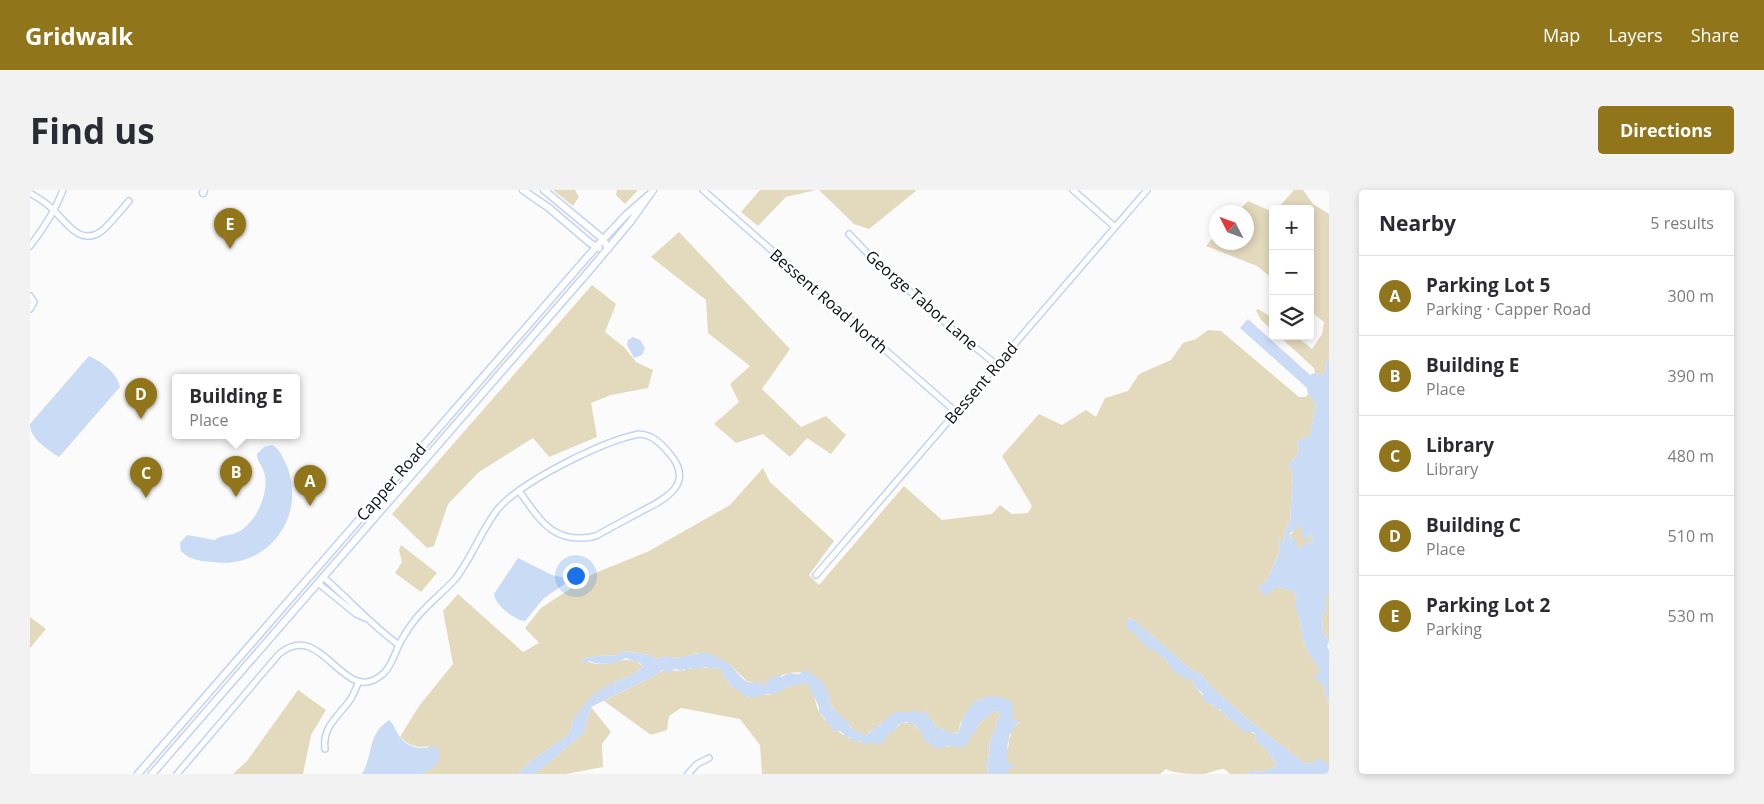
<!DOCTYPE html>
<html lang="en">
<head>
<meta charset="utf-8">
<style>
	:root { --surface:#fff; --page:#f2f2f3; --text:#2b2b33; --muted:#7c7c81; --line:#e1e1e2; --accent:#91751b }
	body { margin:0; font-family:"Open Sans",sans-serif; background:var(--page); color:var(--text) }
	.controls { position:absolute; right:15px; top:15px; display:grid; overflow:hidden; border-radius:5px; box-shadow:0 2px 8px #0003 }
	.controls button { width:45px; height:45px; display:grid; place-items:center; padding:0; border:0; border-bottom:1px solid var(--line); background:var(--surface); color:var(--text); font:25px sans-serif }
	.compass { position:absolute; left:1179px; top:15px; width:45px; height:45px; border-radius:50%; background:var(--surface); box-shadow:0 2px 8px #0003; rotate:312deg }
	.you { position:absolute; left:545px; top:385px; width:18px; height:18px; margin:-12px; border:4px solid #fff; border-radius:50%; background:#1a73e8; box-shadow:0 0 0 8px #1a73e833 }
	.badge { display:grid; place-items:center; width:32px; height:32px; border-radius:50%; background:var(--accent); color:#fff; font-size:16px; font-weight:700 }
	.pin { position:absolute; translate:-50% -41px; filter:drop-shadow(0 1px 2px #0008) }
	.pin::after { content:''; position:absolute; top:26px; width:18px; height:15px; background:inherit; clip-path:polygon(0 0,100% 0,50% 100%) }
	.popup { position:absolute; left:142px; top:184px; width:128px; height:65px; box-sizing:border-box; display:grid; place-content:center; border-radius:5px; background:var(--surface); filter:drop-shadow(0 1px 4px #0005); font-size:16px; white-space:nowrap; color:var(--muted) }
	.popup b { font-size:19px; color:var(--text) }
	.popup::after { content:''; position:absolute; left:50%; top:100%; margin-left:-10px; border:10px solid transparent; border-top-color:var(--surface) }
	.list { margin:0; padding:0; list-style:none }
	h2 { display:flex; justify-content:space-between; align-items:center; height:65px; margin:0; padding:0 20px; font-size:21px }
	h2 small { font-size:16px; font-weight:400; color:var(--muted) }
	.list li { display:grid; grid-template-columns:32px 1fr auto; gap:15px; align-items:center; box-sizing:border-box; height:80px; padding:0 20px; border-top:1px solid var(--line) }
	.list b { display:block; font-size:19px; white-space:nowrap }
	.list p { margin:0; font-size:16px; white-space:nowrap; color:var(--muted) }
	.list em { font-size:16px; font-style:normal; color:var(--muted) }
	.icon { flex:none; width:28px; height:28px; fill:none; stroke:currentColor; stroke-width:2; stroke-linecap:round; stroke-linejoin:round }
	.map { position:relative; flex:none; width:1299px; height:584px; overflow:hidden; border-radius:5px }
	header { display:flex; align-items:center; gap:30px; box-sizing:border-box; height:70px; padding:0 25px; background:var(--accent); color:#fff }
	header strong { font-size:24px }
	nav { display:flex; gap:28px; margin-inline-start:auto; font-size:18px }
	.intro { display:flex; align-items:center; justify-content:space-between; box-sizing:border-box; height:120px; padding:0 30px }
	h1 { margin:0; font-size:35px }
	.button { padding:12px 22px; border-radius:5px; background:var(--accent); color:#fff; font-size:18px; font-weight:700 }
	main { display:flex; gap:30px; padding:0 30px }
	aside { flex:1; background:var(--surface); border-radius:5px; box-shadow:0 2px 8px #0003 }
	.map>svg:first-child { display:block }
	.green { fill:#e3d9bd }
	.water { fill:#cadbf5; fill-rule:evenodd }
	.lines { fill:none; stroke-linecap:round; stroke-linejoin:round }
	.minor-casing { stroke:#c2d4f1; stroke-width:8 }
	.tertiary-casing { stroke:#c2d4f1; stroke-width:9 }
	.minor { stroke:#fff; stroke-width:5 }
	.tertiary { stroke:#fff; stroke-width:6 }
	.labels { text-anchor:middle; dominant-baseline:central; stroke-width:5; stroke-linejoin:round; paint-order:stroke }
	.street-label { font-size:16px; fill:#070c16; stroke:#fff }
</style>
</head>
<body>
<header>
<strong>Gridwalk</strong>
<nav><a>Map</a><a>Layers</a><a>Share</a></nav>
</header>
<div class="intro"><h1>Find us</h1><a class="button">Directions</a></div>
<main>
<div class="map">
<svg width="1299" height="584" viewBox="0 0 1299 584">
	<rect width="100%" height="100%" fill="#fbfbfb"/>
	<path class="green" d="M523,0h22l4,7 -6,9z
		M587,0h21l-13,14 -9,-9z
		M730,0h56l-30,7 -28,29 -17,-14z
		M789,0h96l1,1 -47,38 -15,-5z
		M1264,0h9l10,14 16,10v144l-4,6 1,5 -3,7 -8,-3 -1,-5 -35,-32h17l16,13 10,-15 2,-12 -14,-11v-102h-33z
		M1218,11l25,11v67l-16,-13 -51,-20 10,-12v8h30v-30h-9z
		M649,42l111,117 -28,40 39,38 25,-11 20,19 -15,19 -24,-16 -17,19 -27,-23 -27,9 -22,-19 25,-22 -9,-18 20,-18 -42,-33 -2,-33 -55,-43z
		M562,95l24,19 -11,28 19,15 12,15 17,8 -5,18 -37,7 -20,8 6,34 -48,20 -16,-19 -54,34 -31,32 -14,42 -7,2 -35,-34z
		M1228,119l15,9v13l-12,-11 -5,-9z
		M1178,140l13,1 78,66h7l2,-3 8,10 -6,32 -13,5 2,11 -10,13 4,8 -3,48 -6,12 1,8h-5l-2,2 2,6 -12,30 -10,9 19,-1 16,4 4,9 -2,5 5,15 2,17 7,17 11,15 2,14 7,20v62l-14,-3 -9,2 -55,-42 -38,-34 -12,-14 -8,-3 -58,-50 -7,-3 -2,8 9,5 4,8 10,8 9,4 7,7 3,6 26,17 -1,4 17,18 15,11 2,4 29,17 -1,5 11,9 11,16 -14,7 -10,-1 -6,3h-17l-6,-5c-8,0 -13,4 -20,5 -10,0 -29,0 -38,-5l-6,5h-153v-24l2,-6 -1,-5 3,-3v-7l9,-7 -7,-1 -7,-21 -5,-3 -21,2 -11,10 -9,15 -2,10 -4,-2 -3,2 -7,-5 -1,1 -7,-3 -5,-8 -3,-1v-8l-6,4c-32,-4 -24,-2 -48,15 -4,2 -5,5 -10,6 -15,-6 -28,-22 -36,-35l2,-4c-7,-10 -15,-19 -24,-25 -7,2 -10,1 -17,2 -8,2 -15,6 -23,11v2l-19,-5 -17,-16 -33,-12 -12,4 -15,1 -4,-2 -10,3 -6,-4 -25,-4 -7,4 -23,1 -14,3c5,1 11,5 16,5 16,1 32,-12 46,3l-13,9 -16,6 -41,38 -4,14 -39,28 -12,12h-96l11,-6 -5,-22c-10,3 -20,-1 -28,-9l19,-31 34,-42 -10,-53 15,-17 65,58 16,-9 -14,-15 16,-20 52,-34 56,-23 81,-46 33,-37 7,14 64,59 -25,34 10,10 85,-99 38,34 50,-6 8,-9 12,9 16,-1 4,-7 -30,-50 37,-42 23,11 24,-15 10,7 9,-19 23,-7 11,-17 32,-14 12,-17 13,-4z
		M1271,335l9,9 4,7 -12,8 -6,-4 -7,-11h3l2,-5z
		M371,355l36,28 -16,19 -26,-19 7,-11 -3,-12z
		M1299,404v48l-6,-11 -1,-13 4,-10 -2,-12z
		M0,427l16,12 -16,19z
		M671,477l21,2 1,3 -1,3 13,13 13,9 14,-3 6,1 27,-11 12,-1c8,9 8,24 14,32 15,19 49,41 69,17h3l7,-8 10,-2 12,10 3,7 11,8h12l22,-11 6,-8 9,-10 7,-6 6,-1 2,5 -4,6 1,4 -4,5v5l-3,3 -3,35h-225l-2,-29 -20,-26 -59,-11 -12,8 -2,14 -16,5 -47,-34 52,-26c9,-8 14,-4 24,-4 6,-1 14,-4 21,-4z
		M268,500l28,20 -15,25 -8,39h-70l14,-13z
		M561,517l20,25 -9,12 1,23 -37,7h-31l49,-41z"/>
	<path class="water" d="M1218,129l62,56 5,-2 8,3 3,-7 -1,-5 4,-6v236l-4,2 1,12 -4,11 1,12 6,11 -2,4 2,4v53l-7,-20 -8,-4 6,-10 -11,-15 -7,-17 -2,-17 -6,-15 3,-5 -4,-9 -16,-4 -12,9 -7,-8 10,-9 12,-29 -2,-7 2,-2 5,-1 -1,-7 6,-12 3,-48 -4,-8 10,-13 -2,-11 13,-5 6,-32 -8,-10 -1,-6 -67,-60zM1271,335l2,3 -2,4 4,8h2l3,-6 4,6 -11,5 -1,4 -6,-4 1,-5 -7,-3 -1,-3z
		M603,147l7,3 5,8 -3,7 -8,3 -7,-13 1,-5z
		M59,166c12,5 29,18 31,31l-61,70c-12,-8 -29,-18 -29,-33z
		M242,255c8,4 11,13 15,21 20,52 -20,104 -75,96 -12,-1 -22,-2 -31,-11l-1,-8 7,-8 28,5c7,-6 17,-4 25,-9 17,-10 30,-40 24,-59 -2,-7 -7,-10 -7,-18l7,-7z
		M488,368l34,17 13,3 1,5 -22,15 -19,23c-11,-1 -30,-16 -31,-27z
		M1097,428l8,3 58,50 8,3 12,14 38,34 55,42 9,-2 4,-4 10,7v9h-82l5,-3 11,1 14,-7 -11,-16 -11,-9 1,-5 -3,-3 -7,1 -7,-5 -2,-4 -10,-6 -2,-4 -4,-2 -1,-3h-6v-4l-8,-2 -3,-4v-5l-10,-9 1,-4 -7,-3 -3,2 -3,-6h-5l-8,-10 -3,-6 -6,-1 -1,-6 -8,-1 -11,-11 -4,-8 -5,1 -4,-6z
		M595,461l25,4 6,4 10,-3c15,7 32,-8 47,-1 5,3 13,6 17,10 9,8 14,21 28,17l4,3 4,1 -1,-4 13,-7h2l1,2 8,-4 9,1 8,-4 16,11 8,15 -2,4 5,8 13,13 3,-1 1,7 14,8 4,-1 7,-6v-3l4,1 10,-10 8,-4h12l5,-2 8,4 6,-4v8l3,1 5,8 7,3 1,-1 7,4 1,-1 6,2c3,-11 8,-27 20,-34 4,-2 6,-1 10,-4l13,1 12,5v18l7,1c-13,11 -14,25 -12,42l8,3 -8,4 -1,4h-20l1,-8 -3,-2 4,-8 1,-17 3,-3v-5l4,-5 -1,-4 4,-6 -2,-5 -6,1 -3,5 -4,1 -9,10 1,3 -7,5v5c-5,5 -11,9 -17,5l-11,1 -3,2 -3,-2 -2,1 -6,-7 -4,3c2,-10 -9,-22 -19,-22l-2,3 -4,-1 -6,9 -3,-1 -8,12 -4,1 -3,-3 -3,2 -4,-1 -4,2 -3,-4 -10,1 -1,-5h-7l2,-2 -5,-4h-8v-5l-6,-4v-2l-7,-8v-5l-12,-24c-10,3 -20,1 -28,10l-1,-1 -26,6 -9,-3 -8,-7 -3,1 -2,-6 -8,-8 1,-3 -2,-3 -11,-1 -2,2 -1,-3h-6l-3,2 -8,-1 -3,3 -3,-2 -3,2 -6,-2 -6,4 -7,-3 -6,5 -65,32 -7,26 -49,41h-17l12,-12 39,-28 4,-14 19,-25 22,-13 16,-6 13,-9 -3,-4 -14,-5c-10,6 -25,8 -37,3l-6,3 -2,-5 14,-3 23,-1z
		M359,530c6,5 6,11 11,17 3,6 14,11 21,11 5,0 10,-2 16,-1l3,12 -7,9 -11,6h-60c12,-21 5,-39 27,-54z"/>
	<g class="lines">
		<g class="minor-casing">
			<path id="minor" d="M673,0l253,222
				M1043,0l42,37
				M0,3c6,4 14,8 19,13 16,13 30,43 54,24 9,-8 18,-20 26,-29
				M819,44l22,23 86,76 40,32
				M0,56c14,-18 25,-35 33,-56
				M0,106l4,6 -4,7
				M786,385l331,-385
				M293,387c26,22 48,48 76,68
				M288,393l38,31 9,4
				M295,559c-3,-22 13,-32 25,-49 4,-6 6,-12 9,-19
				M147,584l102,-120c45,-37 64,57 105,19 7,-7 10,-17 14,-26 4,-9 10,-18 16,-26 12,-16 29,-28 42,-43 16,-21 25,-47 41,-68 23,-28 106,-69 142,-76 15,1 22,10 31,20 26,31 -7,46 -30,58 -15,8 -30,16 -44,24 -42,10 -56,-16 -77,-45
				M658,584l9,-10 12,-6"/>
		</g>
		<g class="tertiary-casing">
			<path id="tertiary" d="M493,0l26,18 41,35 9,5
				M514,0l59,49 5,10
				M173,3l1,-3
				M108,584l458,-527 30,-32 23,-20
				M122,584l437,-503 42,-50 22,-31"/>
		</g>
		<use href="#minor" class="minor"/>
		<use href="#tertiary" class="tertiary"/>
	</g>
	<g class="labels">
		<g class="street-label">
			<text transform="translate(892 110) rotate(41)">George Tabor Lane</text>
			<text transform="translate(799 111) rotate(41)">Bessent Road North</text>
			<text transform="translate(951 193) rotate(-49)">Bessent Road</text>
			<text transform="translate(361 292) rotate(-49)">Capper Road</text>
		</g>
	</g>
</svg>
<div class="controls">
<button>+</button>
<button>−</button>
<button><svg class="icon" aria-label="layers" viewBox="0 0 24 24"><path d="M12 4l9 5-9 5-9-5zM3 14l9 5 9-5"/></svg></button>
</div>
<svg class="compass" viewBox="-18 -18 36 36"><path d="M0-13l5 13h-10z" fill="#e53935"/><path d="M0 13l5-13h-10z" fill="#7c7c81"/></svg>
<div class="you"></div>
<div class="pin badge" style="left:280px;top:316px">A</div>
<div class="pin badge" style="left:206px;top:307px">B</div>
<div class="popup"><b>Building E</b>Place</div>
<div class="pin badge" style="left:116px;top:308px">C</div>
<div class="pin badge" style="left:111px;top:229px">D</div>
<div class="pin badge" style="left:200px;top:59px">E</div>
</div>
<aside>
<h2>Nearby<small>5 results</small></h2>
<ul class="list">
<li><span class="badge">A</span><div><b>Parking Lot 5</b><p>Parking · Capper Road</p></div><em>300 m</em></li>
<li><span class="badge">B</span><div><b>Building E</b><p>Place</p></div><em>390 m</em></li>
<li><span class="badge">C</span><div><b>Library</b><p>Library</p></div><em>480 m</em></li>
<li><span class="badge">D</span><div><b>Building C</b><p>Place</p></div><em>510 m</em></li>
<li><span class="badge">E</span><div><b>Parking Lot 2</b><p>Parking</p></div><em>530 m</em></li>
</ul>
</aside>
</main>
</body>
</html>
